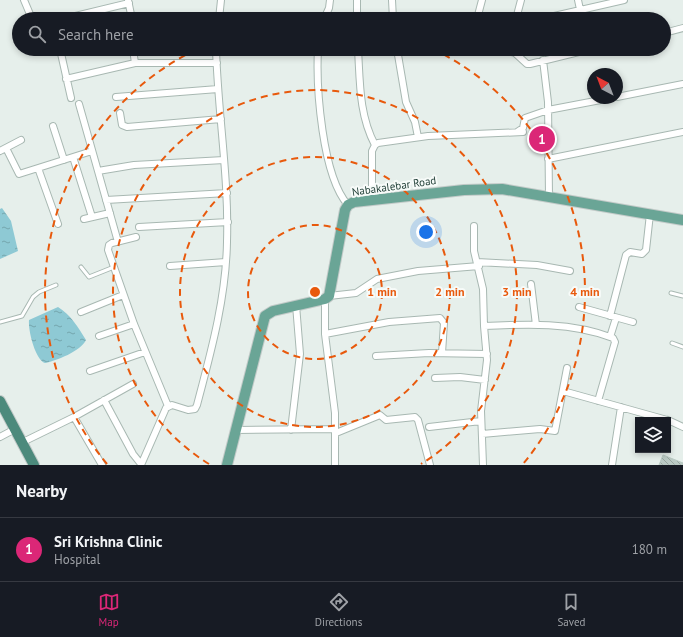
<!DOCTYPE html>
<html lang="en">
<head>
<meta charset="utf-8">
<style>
	:root { --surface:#171b24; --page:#242831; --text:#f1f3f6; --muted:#9ea1a6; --line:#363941; --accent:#db2777 }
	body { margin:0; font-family:"PT Sans",sans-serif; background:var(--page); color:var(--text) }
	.controls { position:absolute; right:12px; bottom:12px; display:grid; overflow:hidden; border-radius:0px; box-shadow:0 2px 6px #0003 }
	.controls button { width:36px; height:36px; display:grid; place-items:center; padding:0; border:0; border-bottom:1px solid var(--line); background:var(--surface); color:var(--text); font:20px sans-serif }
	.compass { position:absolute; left:587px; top:68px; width:36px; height:36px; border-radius:50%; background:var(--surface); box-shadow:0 2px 6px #0003; rotate:318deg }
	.you { position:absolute; left:426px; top:232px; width:14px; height:14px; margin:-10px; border:3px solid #fff; border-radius:50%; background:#1a73e8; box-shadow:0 0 0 6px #1a73e833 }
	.badge { display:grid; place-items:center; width:26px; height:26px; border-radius:50%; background:var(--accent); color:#fff; font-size:13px; font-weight:700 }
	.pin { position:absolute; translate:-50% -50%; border:2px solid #fff; box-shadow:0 1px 4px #0006 }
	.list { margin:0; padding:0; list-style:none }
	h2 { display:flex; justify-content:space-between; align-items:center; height:52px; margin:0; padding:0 16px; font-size:17px }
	h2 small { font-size:13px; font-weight:400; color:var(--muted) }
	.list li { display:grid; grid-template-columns:26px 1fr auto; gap:12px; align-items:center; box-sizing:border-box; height:64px; padding:0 16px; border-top:1px solid var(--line) }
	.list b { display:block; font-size:15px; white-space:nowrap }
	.list p { margin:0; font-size:13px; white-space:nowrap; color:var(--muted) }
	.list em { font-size:13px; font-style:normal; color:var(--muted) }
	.icon { flex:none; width:22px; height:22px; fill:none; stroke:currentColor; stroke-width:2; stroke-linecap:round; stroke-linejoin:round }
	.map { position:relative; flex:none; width:683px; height:465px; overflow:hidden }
	.search { position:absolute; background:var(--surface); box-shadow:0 2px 6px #0003; left:12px; right:12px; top:12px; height:44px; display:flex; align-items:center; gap:10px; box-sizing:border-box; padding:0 14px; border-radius:22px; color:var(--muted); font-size:15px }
	.sheet { height:116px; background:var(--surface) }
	nav { display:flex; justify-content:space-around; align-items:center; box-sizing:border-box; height:56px; border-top:1px solid var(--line); background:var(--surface); font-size:11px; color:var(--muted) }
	nav a { display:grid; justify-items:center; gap:2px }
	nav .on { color:var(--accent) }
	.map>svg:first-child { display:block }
	.water { fill:url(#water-ripples) }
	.building { fill:url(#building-back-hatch); stroke:#b8c9c2 }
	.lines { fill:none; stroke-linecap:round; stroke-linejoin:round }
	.service-casing { stroke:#a8b8b2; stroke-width:5 }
	.minor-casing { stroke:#a8b8b2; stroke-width:8 }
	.primary-casing { stroke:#c2cac8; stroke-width:12 }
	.trunk-casing { stroke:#c2cac8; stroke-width:12 }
	.service { stroke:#fff; stroke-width:3 }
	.minor { stroke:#fff; stroke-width:6 }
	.primary { stroke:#6aa596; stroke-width:10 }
	.trunk { stroke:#4c8a7c; stroke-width:10 }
	.ring { fill:none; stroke:#e8590c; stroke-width:2; stroke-dasharray:7 5 }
	.labels { text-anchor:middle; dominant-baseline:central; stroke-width:4; stroke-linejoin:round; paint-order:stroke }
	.street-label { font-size:11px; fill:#24423a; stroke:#f7fbf9 }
	.centre { fill:#e8590c; stroke:#f7fbf9; stroke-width:2 }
	.ring-label { font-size:12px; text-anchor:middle; font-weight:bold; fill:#e8590c; stroke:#f7fbf9; stroke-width:4; stroke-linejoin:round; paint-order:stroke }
</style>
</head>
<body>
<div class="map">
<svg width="683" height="465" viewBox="0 0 683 465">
	<defs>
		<pattern id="water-ripples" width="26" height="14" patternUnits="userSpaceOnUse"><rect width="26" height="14" fill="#8ec9d4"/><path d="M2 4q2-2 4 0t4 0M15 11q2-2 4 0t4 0" fill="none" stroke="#74a5ad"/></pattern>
		<pattern id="building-back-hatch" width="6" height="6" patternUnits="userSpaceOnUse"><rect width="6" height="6" fill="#bbcac4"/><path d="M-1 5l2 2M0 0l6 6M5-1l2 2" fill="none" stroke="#98a6a0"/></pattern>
	</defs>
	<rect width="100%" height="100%" fill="#e6efeb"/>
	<path class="water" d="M2,208l9,13 7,30 -18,8v-50z
		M58,307c13,8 20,20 28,33 -5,11 -30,21 -41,23 -10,-4 -17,-33 -16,-43z"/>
	<path class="building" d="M538,129h6v15l-5,1z
		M663,455l20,8v2h-24z"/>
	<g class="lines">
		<g class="service-casing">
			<path id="service" d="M81,267l8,10 25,-10
				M671,293l12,3
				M0,322l22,-6 11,-19 6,-5 17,-7
				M672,343l11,4"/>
		</g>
		<g class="minor-casing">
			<path id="minor" d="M24,0l8,19
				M128,0l4,19
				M357,0v19
				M392,0l1,19
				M578,0l4,19
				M63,19l66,-16
				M219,19l2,-19
				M324,19l5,-11 1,-8
				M477,19l5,-19
				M516,19l5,-19
				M541,19l83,-19
				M664,33l19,-5
				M60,49l11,49
				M133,49l2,14
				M318,49c-2,38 4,127 30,156
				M358,49c2,33 1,66 17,96
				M397,49l9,53 9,20 3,15
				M501,49l14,4 12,11h3l61,-15
				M543,60l5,42 1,95
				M66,79l69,-16h82
				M116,97l102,-8
				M617,97l66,-13
				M79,104l39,138
				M120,113l2,12 5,2 94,-8
				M53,126l11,34
				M517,132l6,-4 2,-10 23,-8 63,-12
				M6,148l13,26 73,-23
				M0,151l21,-11
				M73,157l19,60
				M548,159l135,-27
				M38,168l20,56
				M98,171l36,-6 90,-5
				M106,200l121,-7
				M372,200v-49l3,-6 3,-2 50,-7 95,-4
				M84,219l26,-6
				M474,226v25l9,38 1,37 3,34 -6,51 2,54
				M139,227l89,-5
				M136,237l-24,6 -3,2 -1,5 26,74 34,82
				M477,262l60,3 33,6
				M170,266l56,-4
				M531,284l5,41
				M329,296l27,-3 21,-14 41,-8 61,-5
				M325,299v35l10,79v52
				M579,307l54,15
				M81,312l42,-17
				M610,316l16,-61 4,-3 12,2 4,-4 4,-36
				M484,326c42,-2 88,-4 129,12l2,4 -17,59
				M325,334l64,-12 51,-4 4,5 -2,30
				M99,336l35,-12
				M610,337l6,-19
				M376,356l53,-3 58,1
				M90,371l55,-19
				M435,378l25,-1 25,3
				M563,391l104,29
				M104,400l29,54 8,10
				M74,417l28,48
				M668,420l15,7
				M429,427l52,-6
				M236,430l99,-1
				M291,430l9,-76 -4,-49
				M336,433l44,-18 6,5 29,-3 3,3 12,45
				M482,434l58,-5 15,2 12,-63
				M0,437l15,-8
				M23,442l51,-25 59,-33
				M141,465l25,-57 6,-3 16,5 7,-1 2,-4c14,-53 29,-107 30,-163 2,-64 -9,-128 -11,-193
				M612,465l9,-58"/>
		</g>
		<g class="primary-casing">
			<path id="primary" d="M227,465l38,-149 8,-5 52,-12 4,-3 16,-86 3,-5 6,-3 110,-12 38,-1 181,31"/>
		</g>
		<g class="trunk-casing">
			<path id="trunk" d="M0,401l34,64"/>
		</g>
		<use href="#service" class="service"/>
		<use href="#minor" class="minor"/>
		<use href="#primary" class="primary"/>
		<use href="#trunk" class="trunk"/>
	</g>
	<g class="ring">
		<circle cx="315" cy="292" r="67"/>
		<circle cx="315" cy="292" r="135"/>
		<path d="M209 464A202 202 0 1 1 421 464"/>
		<path d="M107 464A270 270 0 0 1 197 49M433 49A270 270 0 0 1 523 464"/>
	</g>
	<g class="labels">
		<g class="street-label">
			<text transform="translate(394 186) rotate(-8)">Nabakalebar Road</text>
		</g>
	</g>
	<circle cx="315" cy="292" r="6" class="centre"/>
	<g class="ring-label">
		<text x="382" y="296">1 min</text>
		<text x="450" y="296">2 min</text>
		<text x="517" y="296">3 min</text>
		<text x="585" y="296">4 min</text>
	</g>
</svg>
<div class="controls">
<button><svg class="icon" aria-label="layers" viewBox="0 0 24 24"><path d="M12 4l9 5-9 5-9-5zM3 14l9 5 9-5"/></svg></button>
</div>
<svg class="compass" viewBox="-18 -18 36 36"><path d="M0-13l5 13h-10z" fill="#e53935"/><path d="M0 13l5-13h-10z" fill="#9ea1a6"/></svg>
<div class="you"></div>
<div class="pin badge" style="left:542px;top:139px">1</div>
<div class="search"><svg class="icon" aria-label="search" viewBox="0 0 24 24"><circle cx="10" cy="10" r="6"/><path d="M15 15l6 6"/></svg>Search here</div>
</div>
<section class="sheet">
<h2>Nearby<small></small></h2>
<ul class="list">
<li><span class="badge">1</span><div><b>Sri Krishna Clinic</b><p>Hospital</p></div><em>180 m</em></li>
</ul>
</section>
<nav>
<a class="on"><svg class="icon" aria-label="map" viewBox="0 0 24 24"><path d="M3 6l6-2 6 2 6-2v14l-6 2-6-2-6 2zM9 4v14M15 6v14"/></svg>Map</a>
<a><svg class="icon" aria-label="directions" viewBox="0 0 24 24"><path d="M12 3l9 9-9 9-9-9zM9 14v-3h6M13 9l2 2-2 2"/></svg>Directions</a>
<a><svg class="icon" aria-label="saved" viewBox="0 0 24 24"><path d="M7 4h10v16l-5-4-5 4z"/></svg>Saved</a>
</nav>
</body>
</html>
